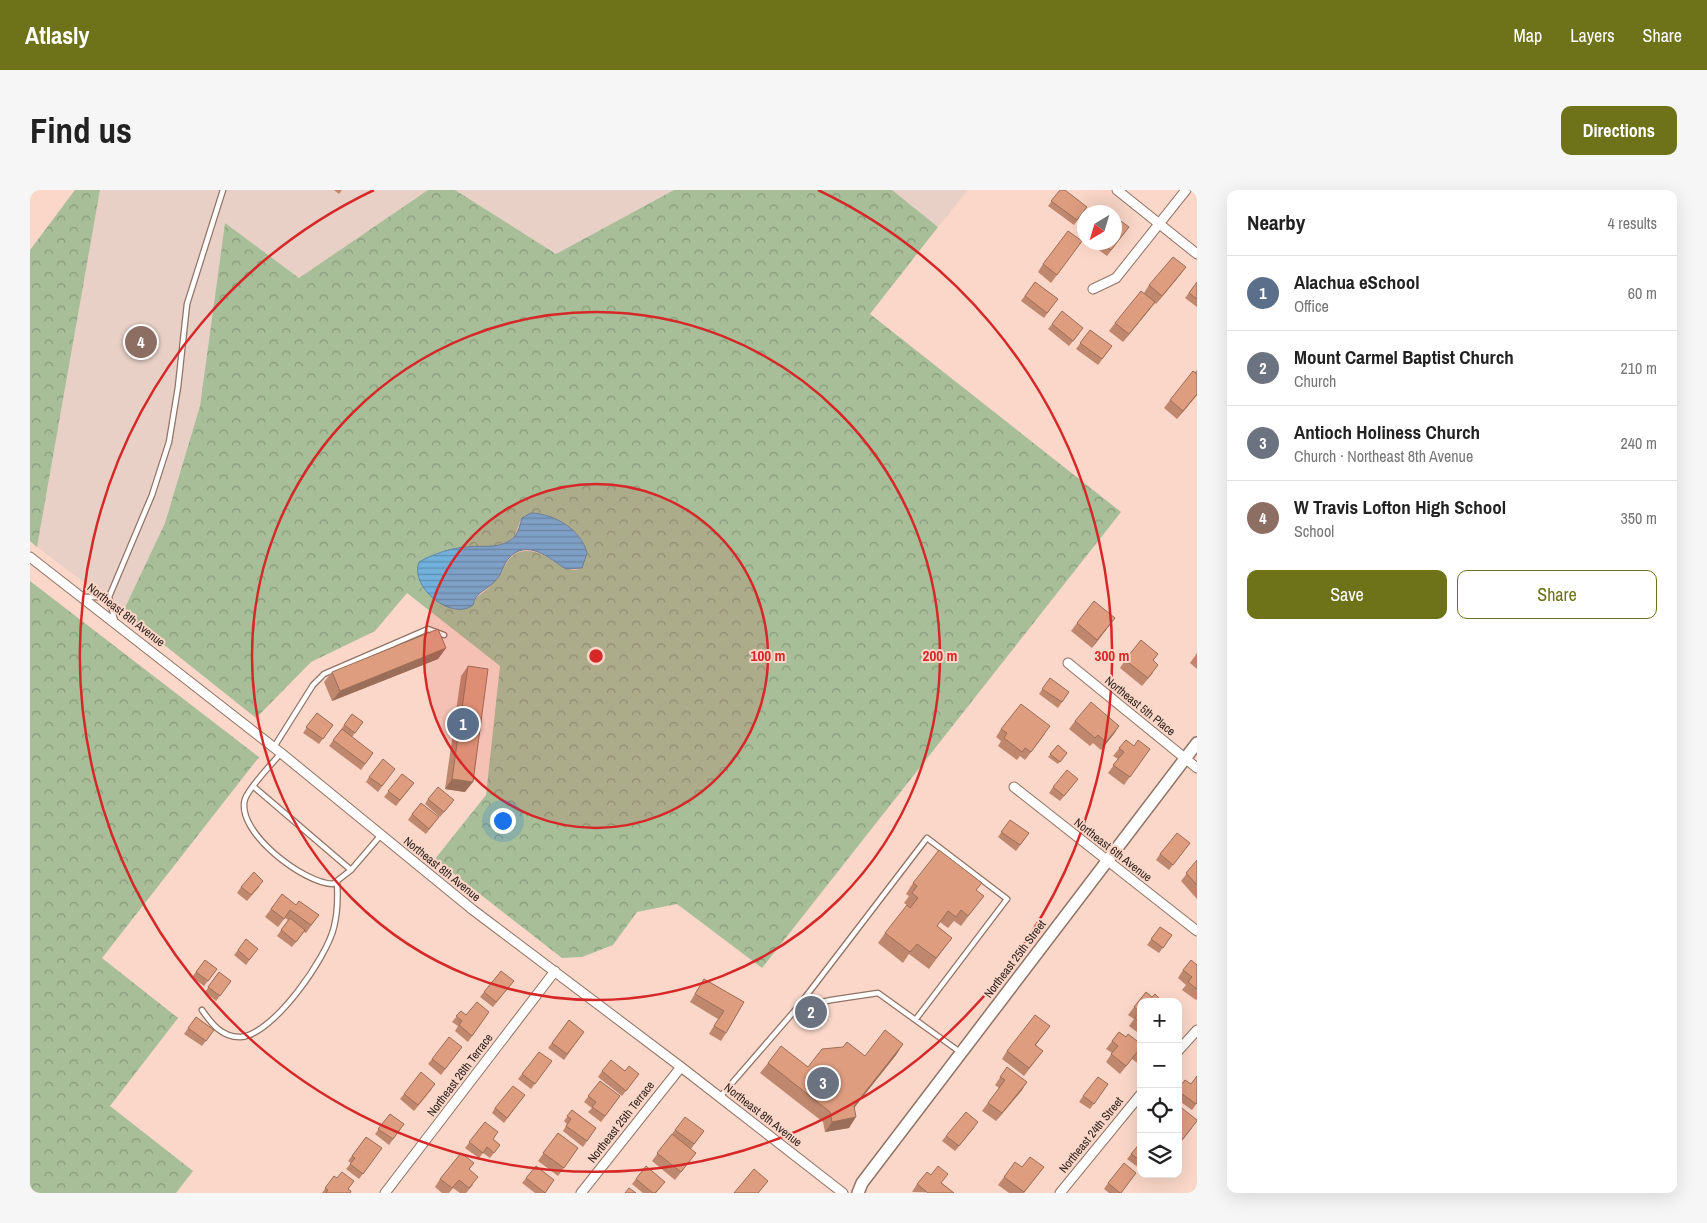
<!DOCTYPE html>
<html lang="en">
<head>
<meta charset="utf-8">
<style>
	:root { --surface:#fff; --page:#f6f6f6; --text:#222; --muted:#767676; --line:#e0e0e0; --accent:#6e7218 }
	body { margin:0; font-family:"Archivo Narrow",sans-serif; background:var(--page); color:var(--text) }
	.controls { position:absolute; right:15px; bottom:15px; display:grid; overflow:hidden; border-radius:10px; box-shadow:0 5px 20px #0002 }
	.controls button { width:45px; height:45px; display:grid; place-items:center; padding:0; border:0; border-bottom:1px solid var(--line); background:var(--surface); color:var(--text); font:25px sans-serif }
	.compass { position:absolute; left:1047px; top:15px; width:45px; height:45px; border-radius:50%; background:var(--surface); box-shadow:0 5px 20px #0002; rotate:218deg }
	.you { position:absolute; left:472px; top:630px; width:18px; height:18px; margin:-12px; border:4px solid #fff; border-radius:50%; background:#1a73e8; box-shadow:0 0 0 8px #1a73e833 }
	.badge { display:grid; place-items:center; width:32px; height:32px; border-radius:50%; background:var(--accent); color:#fff; font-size:16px; font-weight:700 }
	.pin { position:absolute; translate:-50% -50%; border:2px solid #fff; box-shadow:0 1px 5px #0006 }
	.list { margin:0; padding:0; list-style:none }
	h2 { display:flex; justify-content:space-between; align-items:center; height:65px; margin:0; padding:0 20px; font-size:21px }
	h2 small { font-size:16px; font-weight:400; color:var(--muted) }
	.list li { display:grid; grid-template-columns:32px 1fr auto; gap:15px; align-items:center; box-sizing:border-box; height:75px; padding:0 20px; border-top:1px solid var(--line) }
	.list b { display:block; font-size:19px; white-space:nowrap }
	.list p { margin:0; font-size:16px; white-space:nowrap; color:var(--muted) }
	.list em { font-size:16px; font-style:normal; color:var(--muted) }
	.actions { display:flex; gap:10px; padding:15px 20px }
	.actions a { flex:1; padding:11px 0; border:1px solid var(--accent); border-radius:10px; text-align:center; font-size:18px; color:var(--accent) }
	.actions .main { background:var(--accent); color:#fff }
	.icon { flex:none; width:28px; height:28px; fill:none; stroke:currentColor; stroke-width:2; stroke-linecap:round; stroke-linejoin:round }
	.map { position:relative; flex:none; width:1167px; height:1003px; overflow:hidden; border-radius:10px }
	header { display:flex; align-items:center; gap:30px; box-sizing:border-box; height:70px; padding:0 25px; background:var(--accent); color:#fff }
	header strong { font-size:24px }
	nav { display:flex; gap:28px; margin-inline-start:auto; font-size:18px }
	.intro { display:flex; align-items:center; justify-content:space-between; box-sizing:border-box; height:120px; padding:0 30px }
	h1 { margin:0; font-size:35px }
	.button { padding:12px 22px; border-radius:10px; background:var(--accent); color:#fff; font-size:18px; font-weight:700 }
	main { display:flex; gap:30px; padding:0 30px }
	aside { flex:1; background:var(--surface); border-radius:10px; box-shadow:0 5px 20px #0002 }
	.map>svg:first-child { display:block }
	.education { fill:#e8d0c6 }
	.forest { fill:url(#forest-crowns); fill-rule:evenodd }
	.water { fill:url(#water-rules); stroke:#5e87a3 }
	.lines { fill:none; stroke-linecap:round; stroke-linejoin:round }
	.service-casing { stroke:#917365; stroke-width:7 }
	.minor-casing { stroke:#917365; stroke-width:11 }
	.tertiary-casing { stroke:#917365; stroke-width:14 }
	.service { stroke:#fff; stroke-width:4.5 }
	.minor { stroke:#fff; stroke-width:9 }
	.tertiary { stroke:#fff; stroke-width:11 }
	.wall { fill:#bf876d }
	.shaded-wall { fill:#9b6e59 }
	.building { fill:#de9d7f; stroke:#9b6e59 }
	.ring { fill:none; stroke:#d62828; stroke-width:2.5 }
	.labels { text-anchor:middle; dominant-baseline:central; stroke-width:4; stroke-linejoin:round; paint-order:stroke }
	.street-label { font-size:12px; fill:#30241e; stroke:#fad7c8 }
	.centre { fill:#d62828; stroke:#fad7c8; stroke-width:2.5 }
	.ring-label { font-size:15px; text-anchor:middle; font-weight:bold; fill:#d62828; stroke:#fad7c8; stroke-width:4; stroke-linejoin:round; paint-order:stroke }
</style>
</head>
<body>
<header>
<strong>Atlasly</strong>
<nav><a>Map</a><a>Layers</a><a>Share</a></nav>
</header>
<div class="intro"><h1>Find us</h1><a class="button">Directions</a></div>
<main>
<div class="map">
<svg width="1167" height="1003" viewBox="0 0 1167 1003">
	<defs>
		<pattern id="forest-crowns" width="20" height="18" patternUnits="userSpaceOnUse" patternTransform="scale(1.25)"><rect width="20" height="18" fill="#a7be98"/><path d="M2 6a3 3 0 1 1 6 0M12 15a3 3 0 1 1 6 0" fill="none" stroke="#889a7b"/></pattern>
		<pattern id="water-rules" width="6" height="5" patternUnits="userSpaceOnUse" patternTransform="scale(1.25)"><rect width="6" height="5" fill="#72b1dc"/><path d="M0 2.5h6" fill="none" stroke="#5e90b2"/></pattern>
	</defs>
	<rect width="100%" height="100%" fill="#fad7c8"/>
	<path class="education" d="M70,0h328l-129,88 -74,-54 -25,182 -35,117 -42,89 -86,-65z
		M425,0h219l-118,64z
		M862,0h76l-30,37z"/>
	<path class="forest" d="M45,0h25l-63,357 -7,-6v-291z
		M398,0h27l101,64 118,-64h218l46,37 -68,87 251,198 -359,456 -85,-64 -40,8 -24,33 -31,12 -20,1 -127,-99 51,-64 14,-129 -93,-73 -32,38 -64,31 -55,56 -133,-106 42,-89 35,-117 25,-183 74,55zM501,323c22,1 51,16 56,40l-5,15c-18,9 -33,-19 -57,-17 -19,2 -18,17 -29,29 -11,13 -25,22 -40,30 -21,-7 -38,-23 -38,-46l18,-11 29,-6h30l12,-5 8,-6 5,-15z
		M0,391l229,176 -157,201 76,60 -68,88 83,65 -17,22h-146z"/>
	<path class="water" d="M501,323c23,1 50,16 56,40l-5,15 -16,1c-16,-10 -39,-32 -58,-10 -5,6 -6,15 -12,21 -7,9 -21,12 -23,25 -22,17 -64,-19 -54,-43 14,-8 31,-14 48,-15 17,-2 35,3 48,-11 4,-5 5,-12 7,-18z"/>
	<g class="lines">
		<g class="service-casing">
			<path id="service" d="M54,407h25l6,24
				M79,407l43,-102 17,-53 9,-55 9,-83 36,-114
				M244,557l39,-62 11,-11 104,-45 16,6
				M251,563c-10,12 -31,33 -36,46 -10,33 60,85 88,85l18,-14 30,-35
				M224,597l97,83
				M767,818l130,-170 80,61 -91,120
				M172,820c9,13 20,28 39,27 33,-3 86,-80 93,-110 4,-16 4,-29 3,-45
				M690,907l77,-89 34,-8 47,-7 82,59"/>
		</g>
		<g class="minor-casing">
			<path id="minor" d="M1087,0l80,64
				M1063,99l23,-11 70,-88
				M0,367l251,196 192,157 208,157 162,126
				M1038,473l129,105
				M984,597l183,144
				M1148,861l19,-21
				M355,1003l170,-222
				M551,1003l100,-126
				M1030,1003l81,-99"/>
		</g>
		<g class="tertiary-casing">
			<path id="tertiary" d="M828,1003l4,-10 335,-440"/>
		</g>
		<use href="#service" class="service"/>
		<use href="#minor" class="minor"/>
		<use href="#tertiary" class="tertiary"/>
	</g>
	<path class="wall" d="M304,0h8l-3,4z
		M1030,0l27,17 -13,18 -26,-19z
		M1099,37l-22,29 -15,-11 2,-3h20z
		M1052,51l-31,42 -13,-11 5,-8z
		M1156,77l-6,8 -24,29 -1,-1 -32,39 -14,-11 6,-8 29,-30 5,-8z
		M1005,92l23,17 -14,19 -23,-17z
		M1167,92v25l-12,-9z
		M1022,134l27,10 -10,12 -21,-17z
		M1060,140l22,16 -14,19 -22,-16z
		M1167,180v25l-20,24 -13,-11 6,-8z
		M1047,433l32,3 -17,22 -21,-17z
		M416,458l-8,11 -106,42 -8,-19 8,-10z
		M1167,463v16l-7,-6z
		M1128,464l-5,7v12l-11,13 -22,-18 5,-8z
		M438,476l-3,126 -20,-3 16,-113z
		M1020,488l19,14 -11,16 -19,-14z
		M287,523l16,12 -14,19 -16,-11z
		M322,524l11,8 -11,15 21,16 -12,17 -32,-24z
		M1045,531l44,5 -18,24 -8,-7 -3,3 -21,-17z
		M971,539l44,5 -20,26 -5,-4 -3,4 -19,-14 3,-5 -5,-4z
		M1096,550l8,6 16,3 -26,36 -16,-12 10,-14 -5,-3z
		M1028,555l9,8 -9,11 -10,-7z
		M361,584l-13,18 -12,-10 3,-5z
		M372,584l12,9 -18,23 -12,-9z
		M1048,589l-18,22 -11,-8 4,-6z
		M398,609l26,1 -14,17 -15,-13z
		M382,624l27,3 -13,17 -18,-14z
		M980,630l19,13 -13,18 -18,-14z
		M1160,653l-21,27 -13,-10 4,-6z
		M1167,670v39l-16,-18z
		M883,693l64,7 -1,16 -15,20 -7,-5 -6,7 -8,-6 -3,4 15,12 -23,31 -20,-15 -6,9 -25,-20 7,-10 26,-25 -7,-5 5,-7 -3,-2z
		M230,696l-13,15 -10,-8 4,-6z
		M252,704l14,11 23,10 -13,18 -2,-1 -12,15 -15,-11 11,-16 -3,-2 -7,9 -13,-10z
		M1130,737l12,8 -13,18 -12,-8z
		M208,760l16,4 -8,11 -12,-10z
		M175,770l12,9 -13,17 -12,-9z
		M1167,775v34l-1,1 -14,-10 4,-5 -8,-7 5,-8z
		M189,782l12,9 -15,20 -11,-9z
		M674,789l40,23 -18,31 -5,8 -12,-7 9,-15 -28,-17z
		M484,791l-21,26 -13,-10 4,-5z
		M1116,802l6,5 3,-3 8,8h-22v33l-12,-9 5,-7 -6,-4z
		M431,821l5,4 23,-3 -21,30 -13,-11 3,-5 -6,-4z
		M166,827l18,13 -12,16 -18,-12z
		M539,830l15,12 -20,28 -16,-12z
		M1020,836l-14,19 7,6 -19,25 -22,-17 5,-8z
		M1089,842l7,5 15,7v19l-1,2 -8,-6 -12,15 -14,-12 6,-9 -6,-4z
		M873,854l-7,11 -42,52 -5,21 -24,4 -2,-10 -63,-49 8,-10 40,4 57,-11z
		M432,857l-21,28 -13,-11 4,-5z
		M522,871l-21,28 -13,-10 4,-5z
		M977,877l15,23 -26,31 -14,-10 17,-23 -4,-3z
		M572,881h23l14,3 -17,22 -24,-19z
		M570,891l20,15 -19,26 -13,-10 4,-4 -8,-6z
		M1078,894l-18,25 -11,-7 4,-6z
		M402,899l-18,22 -14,-12 4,-5z
		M1148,899l19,14 -5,7 -14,-10z
		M495,905l-21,28 -12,-10 3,-5z
		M1148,915l14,23 -14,18z
		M542,920l24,18 -13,19 -20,-16 4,-7 -3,-3z
		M360,924l14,10 -15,21 -14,-11z
		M455,932l8,17 7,6 -10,13 -7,-5 -4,5 -14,-10z
		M945,937l-20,24 -13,-10 4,-5z
		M645,940l29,1 -13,18 5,4 -21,27 -23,-19z
		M528,943l20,15 -20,28 -20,-15z
		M336,947l16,11 -23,31 -13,-10 5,-6 -3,-2z
		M1111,952v24l-2,2 -12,-9z
		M444,973l-5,6 4,16 -7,8h-6l-7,-5 -4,5h-7l-7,-6 5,-8z
		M506,976l18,14 -9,13h-10l-13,-10z
		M992,977h22l-20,26h-15l-11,-8 6,-8z
		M304,986l14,13 2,4h-28z
		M606,989l29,3 -9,11h-13l-11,-9z
		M912,993l12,10 -42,-1 5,-8z
		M1078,993l13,10h-12l-5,-4z"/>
	<path class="shaded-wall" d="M1156,77l-6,8 -24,29 6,-8z
		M1125,112l-6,8 -26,32 6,-8z
		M1167,204v1l-20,24 6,-8z
		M1085,428l-6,8 -17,22 5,-8z
		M416,458l-8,11 -106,42 8,-10z
		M1089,536l-5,8 -13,16 5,-8z
		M422,589l21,3 -8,10 -20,-3z
		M873,854l-7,11 -49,62 7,-11z
		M997,892l-5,8 -26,31 6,-8z
		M826,927l-7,11 -24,4 7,-10z"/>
	<path class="building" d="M1030,0h5l22,17 -10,13 -26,-19z
		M1084,26l15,11 -18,23 -11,-8h14z
		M1038,41l14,10 -25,34 -14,-11z
		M1143,67l13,10 -24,29 -13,-11z
		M1005,92l23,17 -11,14 -22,-17z
		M1167,92v17l-8,-6z
		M1111,101l14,11 -26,32 -14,-11z
		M1032,121l21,17 -10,13 -21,-17z
		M1060,140l22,16 -10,13 -22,-16z
		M1163,181l4,3v20l-14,17 -13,-11z
		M1064,411l21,17 -18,22 -20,-17z
		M408,439l8,19 -106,43 -8,-19z
		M1111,450l17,14 -5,6 5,5 -10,13 -23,-18z
		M438,476l20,3 -15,113 -21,-3z
		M1020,488l19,14 -7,10 -20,-13z
		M1061,512l28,24 -13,16 -8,-7 -3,3 -20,-17z
		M991,514l29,22 -19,26 -6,-4 -3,4 -18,-14 3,-5 -6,-4z
		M287,523l16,12 -10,14 -17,-12z
		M322,524l11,8 -8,11 -11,-8z
		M312,539l31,24 -8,11 -32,-24z
		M1096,550l8,6 4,-6 12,9 -20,28 -17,-12 11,-13 -5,-4z
		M1028,555l9,8 -7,9 -10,-8z
		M353,569l12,10 -13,17 -13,-9z
		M1037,580l11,9 -14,17 -11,-9z
		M372,584l12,9 -14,17 -12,-9z
		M408,597l16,13 -10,12 -16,-13z
		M391,613l18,14 -10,12 -17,-15z
		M980,630l19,13 -9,12 -19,-13z
		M1147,643l13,10 -17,22 -13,-11z
		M909,660l43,33 -6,7 8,6 -16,20 -7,-6 -5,7 -8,-6 -11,15 15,12 -16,20 -19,-14 -7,8 -25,-19 22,-28 3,3 8,-10 -6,-5 5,-7 -4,-3z
		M1167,670v25l-11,-12z
		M224,682l9,9 -12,14 -10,-8z
		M252,704l14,11 3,-4 20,14 -8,10 -21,-15 -6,9 -13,-10z
		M260,728l15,12 -9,12 -15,-12z
		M1130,737l12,8 -9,13 -12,-9z
		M216,749l12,10 -9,11 -11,-10z
		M175,770l12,9 -9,12 -12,-9z
		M1161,770l6,5v24l-9,-7 4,-5 -9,-7z
		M471,781l13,10 -18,21 -12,-10z
		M189,782l12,9 -11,15 -12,-9z
		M674,789l40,23 -18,31 -12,-7 10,-15 -29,-17z
		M1116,802l6,5 3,-3 8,8h-22v21l-6,-5 5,-7 -6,-4z
		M447,812l12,10 -17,24 -13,-11 3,-4 -6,-5 5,-5 5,4z
		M1005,825l15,11 -15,19 8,6 -14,17 -22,-17z
		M166,827l18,13 -8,11 -18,-13z
		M539,830l15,12 -17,22 -15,-11z
		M855,840l18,14 -49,62 2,11 -24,5 -2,-10 -62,-49 13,-17 27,21 14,-18 21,-2 4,-5 18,14z
		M1089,842l7,5 2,-3 13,10v9l-3,-2 -12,15 -15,-12 7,-8 -6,-5z
		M419,847l13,10 -17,22 -13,-10z
		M509,862l13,9 -17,23 -13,-10z
		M581,870l14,11 4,-5 10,8 -13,17 -24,-20z
		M977,877l20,15 -25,31 -14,-10 17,-23 -5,-3z
		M391,882l14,12 -17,21 -14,-11z
		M1167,886v27l-1,1 -18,-13v-2l7,-9 6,4z
		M1068,887l10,7 -14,20 -11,-8z
		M570,891l20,15 -15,20 -13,-9 4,-5 -8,-6z
		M483,896l12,9 -18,23 -12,-10z
		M1148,915l19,15v1l-15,19 -4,-2z
		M542,920l24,18 -9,13 -21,-15 5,-7 -4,-3z
		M936,922l12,10 -19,24 -13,-10z
		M360,924l14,10 -11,15 -15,-10z
		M655,927l19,14 -10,13 -19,-14z
		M455,932l13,10 -5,7 7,6 -6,8 -7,-6 -4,6 -14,-11z
		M528,943l20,15 -14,20 -21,-15z
		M642,944l24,19 -15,19 -24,-19z
		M336,947l16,11 -19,26 -13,-10 5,-6 -3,-2z
		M1111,952v19l-10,-7z
		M431,963l13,10 -5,6 9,8 -9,11 -10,-8 -7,8 -12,-9z
		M1000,967l14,10 -20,25 -20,-15 11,-15 7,5z
		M1094,973l12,10 -15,20h-1l-12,-10z
		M506,976l18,14 -9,13 -19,-15z
		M616,976l19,16 -10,11h-2l-17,-14z
		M908,976l10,8 -7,9 13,10h-26l-11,-9 10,-12 4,3z
		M724,979l14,12 -10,12h-24z
		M312,982l12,9 -6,8 3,2 -1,2h-24l2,-3 -3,-2 9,-12 3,2z
		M599,998l7,5h-11z"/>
	<circle cx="566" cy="466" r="172" fill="#d62828" fill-opacity=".12"/>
	<g class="ring">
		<circle cx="566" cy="466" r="172"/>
		<circle cx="566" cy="466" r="344"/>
		<path d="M788 0A516 516 0 1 1 344 0"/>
	</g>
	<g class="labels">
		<g class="street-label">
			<text transform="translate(96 425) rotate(38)">Northeast 8th Avenue</text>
			<text transform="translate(1110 516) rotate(39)">Northeast 5th Place</text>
			<text transform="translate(1083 660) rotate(38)">Northeast 6th Avenue</text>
			<text transform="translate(412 679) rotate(39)">Northeast 8th Avenue</text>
			<text transform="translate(985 769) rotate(-53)">Northeast 25th Street</text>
			<text transform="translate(430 885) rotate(-53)">Northeast 26th Terrace</text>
			<text transform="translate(733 925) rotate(38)">Northeast 8th Avenue</text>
			<text transform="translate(591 932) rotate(-52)">Northeast 25th Terrace</text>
			<text transform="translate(1061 945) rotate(-51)">Northeast 24th Street</text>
		</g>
	</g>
	<circle cx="566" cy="466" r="8" class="centre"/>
	<g class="ring-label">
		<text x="738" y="471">100 m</text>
		<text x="910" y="471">200 m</text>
		<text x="1082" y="471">300 m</text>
	</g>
</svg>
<div class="controls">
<button>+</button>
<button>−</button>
<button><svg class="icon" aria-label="locate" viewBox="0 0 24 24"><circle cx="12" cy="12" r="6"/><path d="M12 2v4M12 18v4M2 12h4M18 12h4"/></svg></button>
<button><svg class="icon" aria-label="layers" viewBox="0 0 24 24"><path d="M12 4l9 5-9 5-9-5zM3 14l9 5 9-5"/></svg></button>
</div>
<svg class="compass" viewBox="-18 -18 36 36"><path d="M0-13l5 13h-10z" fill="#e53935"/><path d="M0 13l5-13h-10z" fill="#767676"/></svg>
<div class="you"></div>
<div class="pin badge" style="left:433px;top:534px;background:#5c6f8a">1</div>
<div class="pin badge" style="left:781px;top:822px;background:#6b7280">2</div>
<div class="pin badge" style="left:793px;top:893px;background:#6b7280">3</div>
<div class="pin badge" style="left:111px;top:152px;background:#8d6e63">4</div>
</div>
<aside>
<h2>Nearby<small>4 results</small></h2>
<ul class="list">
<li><span class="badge" style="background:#5c6f8a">1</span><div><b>Alachua eSchool</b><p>Office</p></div><em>60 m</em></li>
<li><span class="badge" style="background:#6b7280">2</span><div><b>Mount Carmel Baptist Church</b><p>Church</p></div><em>210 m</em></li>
<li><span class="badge" style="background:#6b7280">3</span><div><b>Antioch Holiness Church</b><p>Church · Northeast 8th Avenue</p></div><em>240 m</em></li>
<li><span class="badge" style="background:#8d6e63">4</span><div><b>W Travis Lofton High School</b><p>School</p></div><em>350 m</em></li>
</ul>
<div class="actions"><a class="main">Save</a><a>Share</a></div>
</aside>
</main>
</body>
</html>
